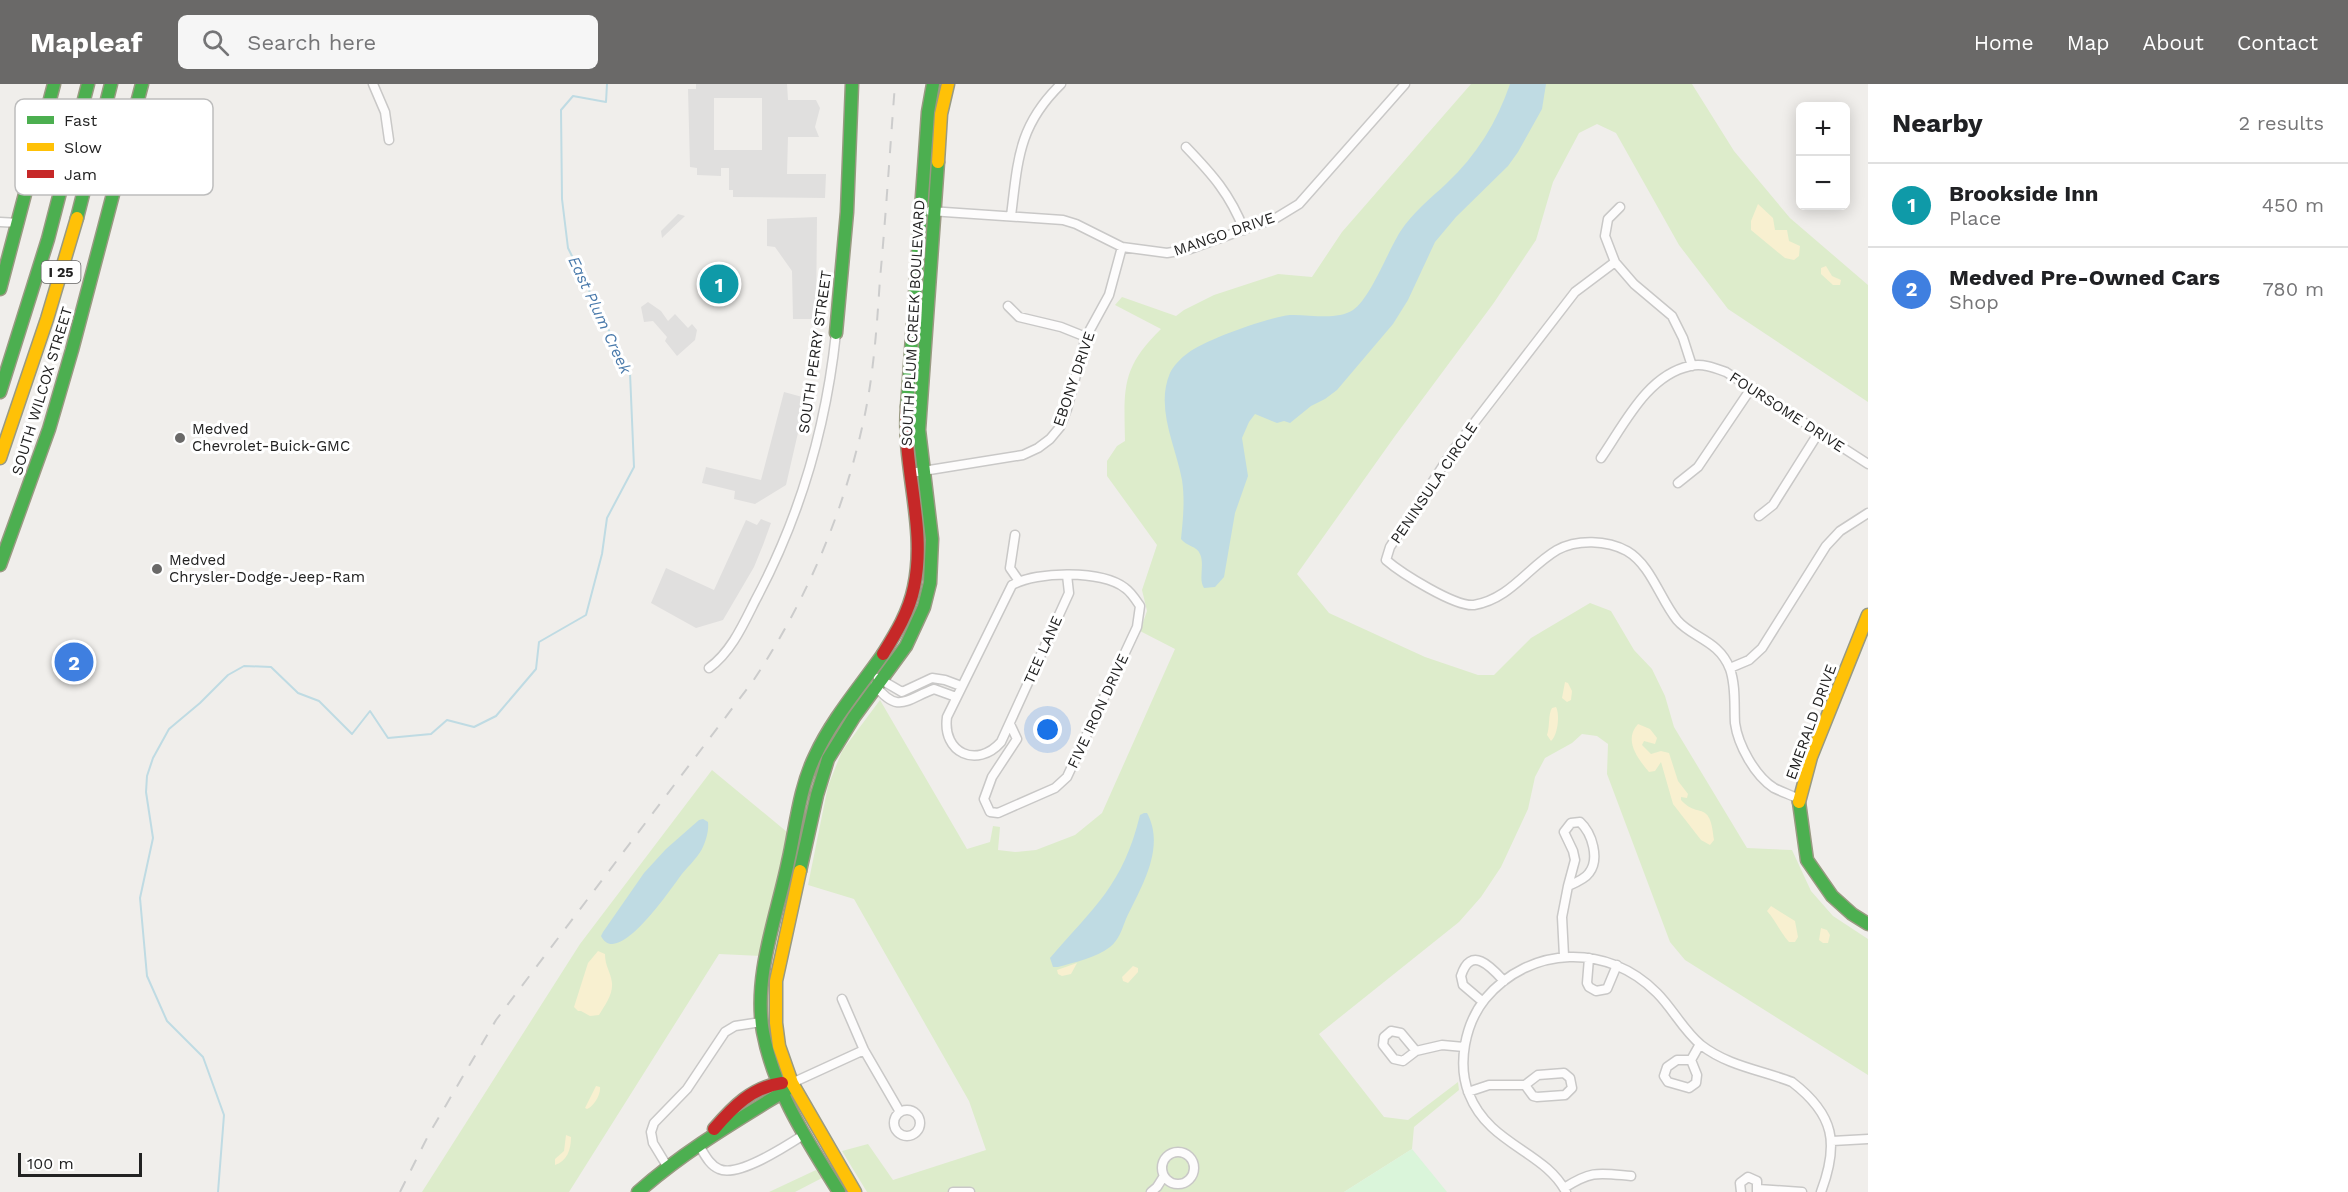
<!DOCTYPE html>
<html lang="en">
<head>
<meta charset="utf-8">
<style>
	:root { --surface:#fff; --page:#f6f6f6; --text:#202124; --muted:#757577; --line:#e0e0e0; --accent:#6a6968 }
	body { margin:0; font-family:"Work Sans",sans-serif; background:var(--page); color:var(--text) }
	.controls { position:absolute; right:18px; top:18px; display:grid; overflow:hidden; border-radius:9px; box-shadow:0 3px 15px #0003 }
	.controls button { width:54px; height:54px; display:grid; place-items:center; padding:0; border:0; border-bottom:2px solid var(--line); background:var(--surface); color:var(--text); font:30px sans-serif }
	.scale { position:absolute; left:18px; bottom:15px; width:124px; box-sizing:border-box; padding-left:6px; border:3px solid #222; border-top:0; font-size:16px; line-height:21px; white-space:nowrap; color:#222; -webkit-text-stroke:4px #fff; paint-order:stroke }
	.you { position:absolute; left:1048px; top:646px; width:21px; height:21px; margin:-15px; border:4px solid #fff; border-radius:50%; background:#1a73e8; box-shadow:0 0 0 9px #1a73e833 }
	.badge { display:grid; place-items:center; width:39px; height:39px; border-radius:50%; background:var(--accent); color:#fff; font-size:20px; font-weight:700 }
	.pin { position:absolute; translate:-50% -50%; border:3px solid #fff; box-shadow:0 2px 6px #0006 }
	.list { margin:0; padding:0; list-style:none }
	h2 { display:flex; justify-content:space-between; align-items:center; height:78px; margin:0; padding:0 24px; font-size:26px }
	h2 small { font-size:20px; font-weight:400; color:var(--muted) }
	.list li { display:grid; grid-template-columns:39px 1fr auto; gap:18px; align-items:center; box-sizing:border-box; height:84px; padding:0 24px; border-top:2px solid var(--line) }
	.list b { display:block; font-size:22px; white-space:nowrap }
	.list p { margin:0; font-size:20px; white-space:nowrap; color:var(--muted) }
	.list em { font-size:20px; font-style:normal; color:var(--muted) }
	.icon { flex:none; width:33px; height:33px; fill:none; stroke:currentColor; stroke-width:2; stroke-linecap:round; stroke-linejoin:round }
	.map { position:relative; flex:none; width:1868px; height:1108px; overflow:hidden }
	header { display:flex; align-items:center; gap:36px; box-sizing:border-box; height:84px; padding:0 30px; background:var(--accent); color:#fff }
	header strong { font-size:28px }
	nav { display:flex; gap:33px; margin-inline-start:auto; font-size:21px }
	.search { width:420px; height:54px; background:var(--page); display:flex; align-items:center; gap:15px; box-sizing:border-box; padding:0 21px; border-radius:9px; color:var(--muted); font-size:22px }
	main { display:flex }
	aside { flex:1; background:var(--surface) }
	.map>svg:first-child { display:block }
	.grass { fill:#ddeccb }
	.sand { fill:#f8f0d0 }
	.park { fill:#daf5da }
	.parking { fill:#e0dfde; fill-rule:evenodd }
	.water { fill:#bfdbe3 }
	.lines { fill:none; stroke-linecap:round; stroke-linejoin:round }
	.stream { stroke:#bfdbe3; stroke-width:2 }
	.street-casing { stroke:#c9c8c7; stroke-width:11 }
	.fast-casing { stroke:#999a82; stroke-width:15 }
	.slow-casing { stroke:#999a82; stroke-width:15 }
	.jam-casing { stroke:#999a82; stroke-width:15 }
	.street { stroke:#fdfcfc; stroke-width:8 }
	.fast { stroke:#4caf50; stroke-width:12 }
	.slow { stroke:#ffc107; stroke-width:12 }
	.jam { stroke:#c62828; stroke-width:12 }
	.rail { stroke:#ccc; stroke-width:2; stroke-dasharray:12 12; stroke-linecap:butt }
	.poi-dot { fill:#6a6968; stroke:#fff; stroke-width:2 }
	.labels { text-anchor:middle; dominant-baseline:central; stroke-width:6; stroke-linejoin:round; paint-order:stroke }
	.shield { fill:#fff; stroke:#646464; stroke-width:1.5 }
	.shield-label { font-size:14px; font-weight:bold; fill:#222 }
	.street-label { font-size:15px; fill:#222; stroke:#fff }
	.poi-label { font-size:15px; fill:#222; stroke:#fff; text-anchor:start }
	.water-label { font-size:16px; font-style:italic; fill:#4a7aab; stroke:#fff }
	.key { fill:#fff; stroke:#bdbdbd; stroke-width:1.5 }
	.key-label { font-size:16px; fill:#222 }
</style>
</head>
<body>
<header>
<strong>Mapleaf</strong>
<div class="search"><svg class="icon" aria-label="search" viewBox="0 0 24 24"><circle cx="10" cy="10" r="6"/><path d="M15 15l6 6"/></svg>Search here</div>
<nav><a>Home</a><a>Map</a><a>About</a><a>Contact</a></nav>
</header>
<main>
<div class="map">
<svg width="1868" height="1108" viewBox="0 0 1868 1108">
	<rect width="100%" height="100%" fill="#f0eeeb"/>
	<path class="grass" d="M1471,0h221l42,67 56,67 78,67v117l-140,-93 -49,-64 -63,-112 -19,-9 -18,9 -26,49 -17,58 -43,64 -98,132 -98,138 32,39 96,44 53,18h16l37,-37 59,-35 21,8 23,39 18,19 13,27 9,31 73,121 45,2 19,41 22,25 35,23v136l-183,-115 -15,-18 -63,-168 1,-30 -11,-8 -15,-2 -10,9 -27,15 -10,19 -7,32 -27,58 -20,30 -22,25 -140,112 65,83 24,3 50,-38 1,8 -45,37 -2,22 -68,43h-477l-25,-41 26,-7 25,36 93,-30 -17,-49 -115,-202 -46,-14 20,-99 14,-35 38,-51 87,149 23,-7 3,-16 7,1 -2,23 17,2 21,-2 39,-15 27,-22 73,-164 -35,-18 7,-20 -5,-21 15,-45 -50,-69v-15l10,-15 8,-5c-1,-53 -4,-73 36,-112l-46,-24 7,-8 54,19 8,-6 30,-15 64,-21 34,3 30,-45z
		M712,686l75,62 -26,124 -42,-2 -150,238h-147l158,-248z
		M816,1086l6,8 -27,14h-26z"/>
	<path class="sand" d="M1758,120l15,14 2,12h12l2,11 11,5 -1,10 -5,4 -9,-2 -34,-28v-9z
		M1826,182l6,10 9,4 -1,5h-7l-12,-11v-6z
		M1565,598l3,1 4,8 -1,9 -4,2 -5,-4z
		M1556,623c4,7 2,28 -5,34l-4,-6c3,-8 1,-21 5,-27z
		M1638,640l12,5 7,9 -2,6 -11,-3 -2,4 9,9 10,-3 8,2 9,28 10,13 -1,4 -6,-1v3c18,20 29,-2 33,40l-4,5 -9,-5 -28,-36 -12,-42 -6,9 -6,1c-11,-13 -26,-32 -11,-48z
		M1771,822l24,15 3,16 -3,5h-6c-9,-10 -13,-21 -22,-31z
		M1821,844l6,2 3,5 -2,8h-5l-4,-3z
		M598,867l7,3c0,13 6,18 7,29 1,12 -7,22 -13,32l-9,1 -9,-5h-3l-4,-4 14,-44z
		M1077,879l-6,11 -9,2 -4,-2 -1,-4z
		M1133,882l5,2v4l-10,11 -5,-2 -1,-4z
		M596,1002l4,1c1,7 -6,19 -13,22l-2,-1z
		M566,1051l5,2c0,13 -4,24 -16,28v-6l9,-8z"/>
	<path class="park" d="M1412,1065l35,43h-103z"/>
	<path class="parking" d="M696,0h91l1,16h28l4,8 -5,19 4,10h-31l-1,37h39l-1,24 -92,-1v-7h-4v-22h-8v8l-24,-1v-7l-7,-1 -2,-78h8zM714,14h48v52h-48z
		M678,130l7,2 -23,22 -1,-7z
		M817,133l-1,102h-23l-1,-48 -17,-24 -8,-1v-27z
		M648,218l13,9 7,10 7,-7 13,14 4,-4 5,6 -2,10 -18,16 -12,-15 2,-4 -14,-16 -9,1 -3,-15z
		M784,308l22,6 -20,87 -31,19 -21,-5 1,-8 -33,-8 4,-16 55,13z
		M761,435l10,4 -8,22 -9,22 -31,53 -27,8 -45,-25 15,-35 48,22 32,-70 11,5z"/>
	<path class="water" d="M1510,0h36l-4,25 -24,43 -10,14 -52,51 -21,25 -27,58 -15,24 -56,66 -12,9 -14,7 -21,17 -6,-2 -7,2 -22,-9 -6,8 -7,16 6,38 -13,37 -11,64 -9,10 -11,1c-6,-9 1,-23 -4,-34 -3,-8 -14,-8 -19,-15 2,-20 4,-39 1,-59 -6,-34 -27,-72 -12,-107 4,-8 11,-15 18,-20 16,-13 81,-36 102,-38 19,-1 46,6 63,-5 17,-11 35,-59 47,-78 13,-20 30,-33 47,-49 29,-27 50,-61 63,-99z
		M1144,729h3c19,35 -6,74 -21,106 -4,10 -7,21 -16,28 -14,11 -35,15 -52,20h-5l-3,-9c44,-51 73,-73 90,-143z
		M703,735l5,3c1,9 -2,19 -6,27 -6,11 -16,19 -23,29 -9,12 -62,91 -78,58l2,-4 41,-59 22,-24 33,-29z"/>
	<g class="lines">
		<path class="stream" d="M218,1108l6,-77 -21,-58 -36,-36 -20,-45 -7,-78 13,-60 -7,-46 1,-16 6,-18 16,-29 31,-26 28,-28 16,-9 27,1 27,26 21,8 33,33 18,-23 18,27 43,-4 16,-14 27,7 22,-11 40,-47 3,-27 47,-27 16,-61 5,-36 27,-51 -4,-94 -62,-125 -6,-49 -1,-89 12,-14 33,6 1,-18"/>
		<g class="street-casing">
			<path id="street" d="M373,0l12,28 4,28
				M1186,63c26,27 44,47 58,83
				M1620,123l-12,12 -3,17 10,26 19,22 38,32 11,22 9,28
				M930,127l133,9 13,4 46,23 45,6 23,-4 86,-31 23,-14 106,-120
				M1011,132c7,-56 7,-90 50,-132
				M0,138l19,1
				M1615,178l-40,30 -121,157 -64,98 -4,13c15,13 69,47 88,45 36,-6 54,-38 83,-55 20,-11 50,-10 70,1 24,14 33,48 50,69 15,18 42,20 53,49 6,17 4,36 5,54 3,22 20,53 39,65 8,4 17,7 25,11
				M1008,222l11,11 42,10 25,10
				M1601,374c23,-33 46,-83 89,-92 13,-3 25,2 36,6l142,92
				M917,388l106,-17 15,-7 12,-9 10,-12 7,-18 19,-72 23,-42 13,-48
				M1678,399l20,-16 54,-80
				M1759,432l14,-11 46,-73
				M1015,451l-5,33 9,13
				M709,584c22,-16 34,-43 46,-67 45,-84 71,-173 81,-268
				M1730,584l19,-8 13,-12 64,-102 14,-15 28,-18
				M878,594l24,14 30,-14 13,2 16,6
				M875,601c23,30 32,14 59,4l22,8
				M1010,640l7,15 -25,38 -8,22 6,13 8,1 57,-25 12,-11 70,-150 3,-21c-4,-6 -9,-14 -15,-18 -23,-18 -88,-17 -113,-3l-65,132c-5,36 30,52 54,25l68,-149 -2,-18
				M1564,872l-2,-39 6,-31c7,-3 17,-7 21,-13 11,-14 3,-40 -9,-51l-9,1 -7,9 9,19 2,9 -7,26
				M1589,874l-2,25 2,4 7,4 11,-2 10,-24
				M842,915l22,51 36,62
				M1483,918l-20,-17 -2,-9c10,-32 31,-8 43,5
				M1416,967l-13,10 -9,-2 -11,-14 1,-8 7,-6 10,2 15,18 26,-6 22,2
				M1691,976l6,15 -1,8 -7,5 -21,-6 -4,-6 3,-9 10,-7h14l9,-16
				M792,999l72,-33
				M1468,1008l21,-7h36l8,11 4,1 28,-2 7,-7 -2,-10 -6,-5 -26,2 -13,10
				M894 1039a13 13 0 1 1 26 0a13 13 0 1 1-26 0Z
				M1832,1057l36,-2
				M698,1060c6,9 11,21 21,25 19,9 69,-24 86,-35
				M1162 1084a16 16 0 1 1 32 0a16 16 0 1 1-32 0Z
				M667,1082l-14,-23 -2,-11 3,-9 33,-34 38,-57 10,-6 26,-4
				M1564,1104c28,-18 35,-15 67,-12
				M1758,1105l44,3
				M953,1108h17
				M1151,1108l6,-5 7,-11
				M1566,1108c-21,-41 -77,-47 -97,-98 -12,-30 -4,-70 16,-95 45,-54 123,-56 172,-6 16,16 26,37 44,52 27,21 60,25 91,37 43,33 47,62 29,110
				M1741,1108l-1,-9 8,-6 9,4v10"/>
		</g>
		<g class="fast-casing">
			<path id="fast" d="M77,134l34,-134
				M0,205l54,-205
				M836,249l11,-121 5,-128
				M0,308l48,-153 40,-155
				M907,323l21,-295 5,-28
				M0,481l49,-136 23,-79 70,-266
				M1799,718l8,58 25,36 20,18 16,10
				M800,787l17,-76 11,-36 26,-42 52,-71 18,-39 6,-24 2,-44 -13,-109 19,-268
				M638,1108c46,-41 98,-71 150,-103
				M839,1108c-31,-50 -65,-101 -76,-160 -10,-56 14,-116 25,-170 8,-35 11,-73 27,-106 17,-37 45,-69 68,-102"/>
		</g>
		<g class="slow-casing">
			<path id="slow" d="M938,78l3,-48 7,-30
				M0,374l47,-139 30,-101
				M1799,718l12,-45 57,-142
				M800,787l-24,110v42l3,23 13,37 63,109"/>
		</g>
		<g class="jam-casing">
			<path id="jam" d="M883,570c13,-21 26,-42 31,-67 13,-60 -12,-120 -7,-180
				M714,1045c19,-22 38,-42 68,-46"/>
		</g>
		<use href="#street" class="street"/>
		<use href="#fast" class="fast"/>
		<use href="#slow" class="slow"/>
		<use href="#jam" class="jam"/>
		<path class="rail" d="M400,1108l29,-58 67,-114 257,-339c54,-81 92,-171 112,-267 9,-44 12,-90 15,-135 6,-65 10,-130 15,-195"/>
	</g>
	<g class="poi-dot">
		<circle cx="180" cy="354" r="6"/>
		<circle cx="157" cy="485" r="6"/>
	</g>
	<g class="labels">
		<rect class="shield" x="41.5" y="177" width="39" height="22" rx="4.5"/>
		<g class="shield-label">
			<text x="61" y="188">I 25</text>
		</g>
		<g class="street-label">
			<text transform="translate(1224 150) rotate(-19)">MANGO DRIVE</text>
			<text transform="translate(913 239) rotate(-87)">SOUTH PLUM CREEK BOULEVARD</text>
			<text transform="translate(815 268) rotate(-82)">SOUTH PERRY STREET</text>
			<text transform="translate(1074 295) rotate(-71)">EBONY DRIVE</text>
			<text transform="translate(42 307) rotate(-73)">SOUTH WILCOX STREET</text>
			<text transform="translate(1787 328) rotate(33)">FOURSOME DRIVE</text>
			<text transform="translate(1434 399) rotate(-56)">PENINSULA CIRCLE</text>
			<text transform="translate(1043 566) rotate(-66)">TEE LANE</text>
			<text transform="translate(1098 627) rotate(-65)">FIVE IRON DRIVE</text>
			<text transform="translate(1811 638) rotate(-70)">EMERALD DRIVE</text>
		</g>
		<g class="poi-label">
			<text x="192" y="345">Medved<tspan x="192" dy="17">Chevrolet-Buick-GMC</tspan></text>
			<text x="169" y="476">Medved<tspan x="169" dy="17">Chrysler-Dodge-Jeep-Ram</tspan></text>
		</g>
		<g class="water-label">
			<text transform="translate(600 231) rotate(65)">East Plum Creek</text>
		</g>
	</g>
	<rect x="15" y="15" width="198" height="96" rx="9" class="key"/>
	<rect x="27" y="32" width="27" height="8" fill="#4caf50"/>
	<rect x="27" y="59" width="27" height="8" fill="#ffc107"/>
	<rect x="27" y="86" width="27" height="8" fill="#c62828"/>
	<g class="key-label">
		<text x="64" y="42">Fast</text>
		<text x="64" y="69">Slow</text>
		<text x="64" y="96">Jam</text>
	</g>
</svg>
<div class="controls">
<button>+</button>
<button>−</button>
</div>
<div class="scale">100 m</div>
<div class="you"></div>
<div class="pin badge" style="left:719px;top:200px;background:#0f9aa8">1</div>
<div class="pin badge" style="left:74px;top:578px;background:#3f7fe0">2</div>
</div>
<aside>
<h2>Nearby<small>2 results</small></h2>
<ul class="list">
<li><span class="badge" style="background:#0f9aa8">1</span><div><b>Brookside Inn</b><p>Place</p></div><em>450 m</em></li>
<li><span class="badge" style="background:#3f7fe0">2</span><div><b>Medved Pre-Owned Cars</b><p>Shop</p></div><em>780 m</em></li>
</ul>
</aside>
</main>
</body>
</html>
